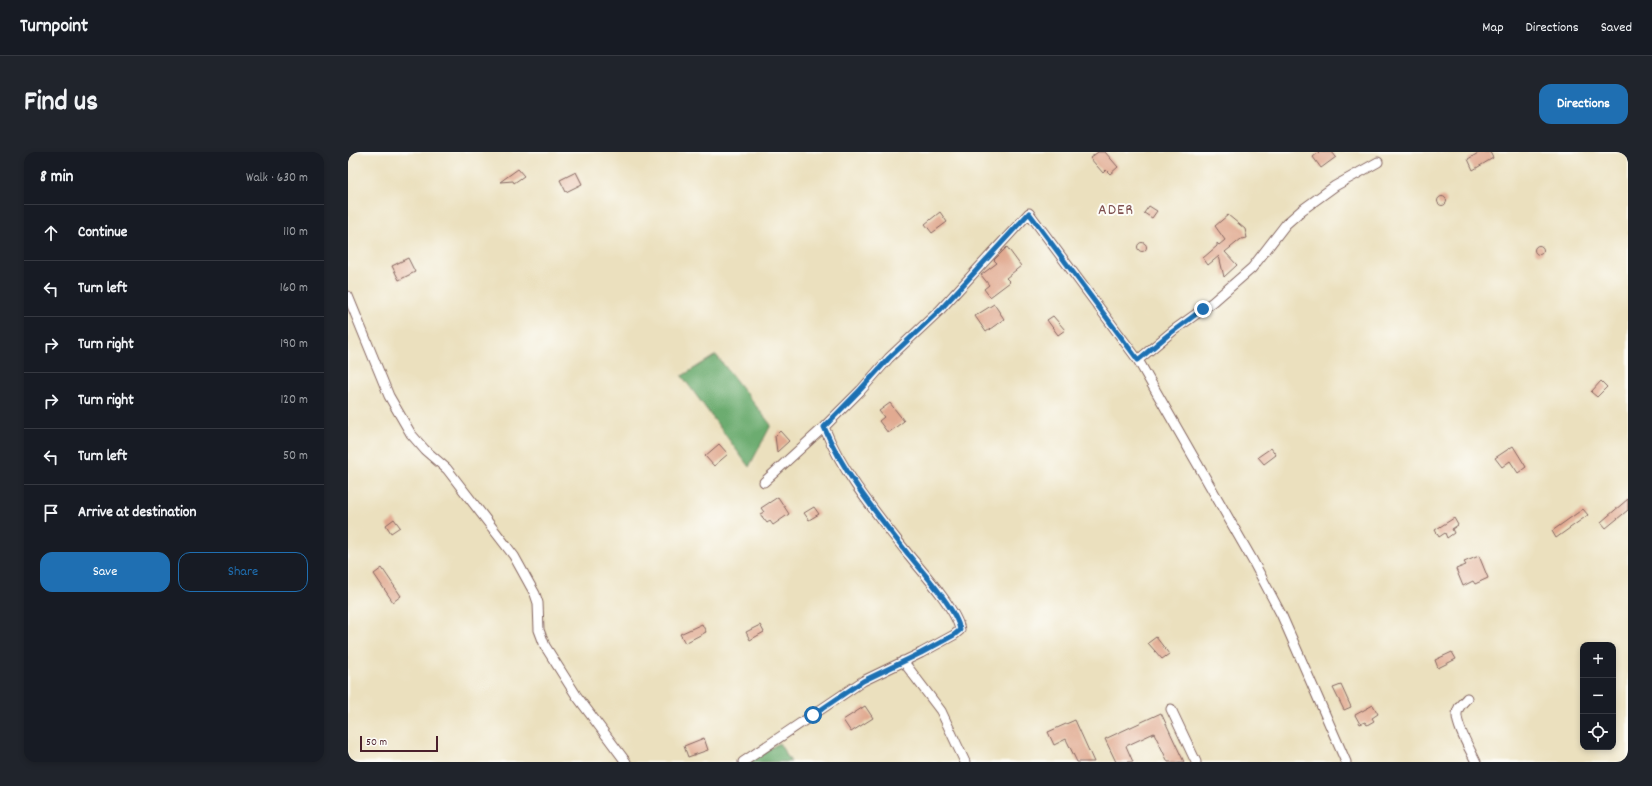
<!DOCTYPE html>
<html lang="en">
<head>
<meta charset="utf-8">
<style>
	:root { --surface:#171b24; --page:#20242c; --text:#f1f3f6; --muted:#9ea1a6; --line:#363941; --accent:#1f6fb2 }
	body { margin:0; font-family:Dekko,sans-serif; background:var(--page); color:var(--text) }
	.controls { position:absolute; right:12px; bottom:12px; display:grid; overflow:hidden; border-radius:8px; box-shadow:0 2px 6px #0003 }
	.controls button { width:36px; height:36px; display:grid; place-items:center; padding:0; border:0; border-bottom:1px solid var(--line); background:var(--surface); color:var(--text); font:20px sans-serif }
	.scale { position:absolute; left:12px; bottom:10px; width:78px; box-sizing:border-box; padding-left:4px; border:2px solid #4a1f2b; border-top:0; font-size:11px; line-height:14px; white-space:nowrap; color:#4a1f2b; -webkit-text-stroke:3px #fdfcf7; paint-order:stroke }
	.stop { position:absolute; width:12px; height:12px; margin:-9px; border:3px solid #1f6fb2; border-radius:50%; background:#fff }
	.stop.end { background:#1f6fb2; border-color:#fff; box-shadow:0 1px 4px #0008 }
	.list { margin:0; padding:0; list-style:none }
	h2 { display:flex; justify-content:space-between; align-items:center; height:52px; margin:0; padding:0 16px; font-size:17px }
	h2 small { font-size:13px; font-weight:400; color:var(--muted) }
	.list li { display:grid; grid-template-columns:26px 1fr auto; gap:12px; align-items:center; box-sizing:border-box; height:56px; padding:0 16px; border-top:1px solid var(--line) }
	.list b { display:block; font-size:15px; white-space:nowrap }
	.list em { font-size:13px; font-style:normal; color:var(--muted) }
	.actions { display:flex; gap:8px; padding:12px 16px }
	.actions a { flex:1; padding:9px 0; border:1px solid var(--accent); border-radius:12px; text-align:center; font-size:14px; color:var(--accent) }
	.actions .main { background:var(--accent); color:#fff }
	.icon { flex:none; width:22px; height:22px; fill:none; stroke:currentColor; stroke-width:2; stroke-linecap:round; stroke-linejoin:round }
	.map { position:relative; flex:none; width:1280px; height:610px; overflow:hidden; border-radius:12px }
	header { display:flex; align-items:center; gap:24px; box-sizing:border-box; height:56px; padding:0 20px; background:var(--surface); border-bottom:1px solid var(--line) }
	header strong { font-size:19px }
	nav { display:flex; gap:22px; margin-inline-start:auto; font-size:14px }
	.intro { display:flex; align-items:center; justify-content:space-between; box-sizing:border-box; height:96px; padding:0 24px }
	h1 { margin:0; font-size:28px }
	.button { padding:10px 18px; border-radius:12px; background:var(--accent); color:#fff; font-size:14px; font-weight:700 }
	main { display:flex; gap:24px; padding:0 24px }
	aside { flex:1; background:var(--surface); border-radius:12px; box-shadow:0 2px 6px #0003 }
	.map>svg:first-child { display:block }
	.forest { fill:#6cac6f; stroke:#5b664d }
	.building { fill:#e1aa91 }
	.lines { fill:none; stroke-linecap:round; stroke-linejoin:round }
	.street-casing { stroke:#82635e; stroke-width:11 }
	.street { stroke:#fff; stroke-width:9 }
	.route { stroke:#1f6fb2; stroke-width:5 }
	.labels { text-anchor:middle; dominant-baseline:central; stroke-width:4; stroke-linejoin:round; paint-order:stroke }
	.quarter-label { font-size:16px; letter-spacing:1px; fill:#7f504f; stroke:#fdfcf7 }
</style>
</head>
<body>
<header>
<strong>Turnpoint</strong>
<nav><a>Map</a><a>Directions</a><a>Saved</a></nav>
</header>
<div class="intro"><h1>Find us</h1><a class="button">Directions</a></div>
<main>
<aside>
<h2>8 min<small>Walk · 630 m</small></h2>
<ul class="list">
<li><svg class="icon" aria-label="ahead" viewBox="0 0 24 24"><path d="M12 20V5M6 11l6-6 6 6"/></svg><div><b>Continue</b></div><em>110 m</em></li>
<li><svg class="icon" aria-label="left" viewBox="0 0 24 24"><path d="M17 20v-9H6M10 6l-5 5 5 5"/></svg><div><b>Turn left</b></div><em>160 m</em></li>
<li><svg class="icon" aria-label="right" viewBox="0 0 24 24"><path d="M7 20v-9h11M14 6l5 5-5 5"/></svg><div><b>Turn right</b></div><em>190 m</em></li>
<li><svg class="icon" aria-label="right" viewBox="0 0 24 24"><path d="M7 20v-9h11M14 6l5 5-5 5"/></svg><div><b>Turn right</b></div><em>120 m</em></li>
<li><svg class="icon" aria-label="left" viewBox="0 0 24 24"><path d="M17 20v-9H6M10 6l-5 5 5 5"/></svg><div><b>Turn left</b></div><em>50 m</em></li>
<li><svg class="icon" aria-label="arrive" viewBox="0 0 24 24"><path d="M6 21V4h12l-3 4 3 4H6"/></svg><div><b>Arrive at destination</b></div></li>
</ul>
<div class="actions"><a class="main">Save</a><a>Share</a></div>
</aside>
<div class="map">
<svg width="1280" height="610" viewBox="0 0 1280 610">
	<rect width="100%" height="100%" fill="#fdfcf7"/>
	<filter id="ink" filterUnits="userSpaceOnUse"><feTurbulence type="fractalNoise" baseFrequency=".025" numOctaves="2"/><feDisplacementMap in="SourceGraphic" scale="8" xChannelSelector="R" yChannelSelector="G"/><feConvolveMatrix kernelMatrix="1 2 1 2 8 2 1 2 1" color-interpolation-filters="sRGB"/></filter>
	<filter id="wash" filterUnits="userSpaceOnUse"><feTurbulence type="fractalNoise" baseFrequency=".012" numOctaves="4" result="noise"/><feDisplacementMap in="SourceGraphic" scale="16" xChannelSelector="R" yChannelSelector="G"/><feGaussianBlur stdDeviation="0.9" result="paint"/><feColorMatrix in="noise" values="0 0 0 0 0 0 0 0 0 0 0 0 0 0 0 0 0 1.4 0 .05"/><feComposite in="paint" operator="in"/></filter>
	<g filter="url(#wash)">
		<rect width="100%" height="100%" fill="#ebe0be"/>
		<path class="forest" d="M368,203l55,70 -22,42 -67,-91z
			M431,591l12,19h-43z"/>
		<g id="blocks">
			<path class="building" d="M750,0h7l13,15 -8,7 -4,-4 -3,3 -13,-15z
				M971,0h13l4,5 -15,11 -8,-11z
				M1132,0h10l3,6 -20,12 -5,-11z
				M170,17l6,7 -10,7 -1,-2 -13,1z
				M228,20l6,12 -16,8 -6,-12z
				M1089.5 49a4.5 4.5 0 1 1 9 0a4.5 4.5 0 1 1-9 0Z
				M801,54l8,5 -5,7 -8,-5z
				M592,60l7,10 -15,11 -7,-9z
				M880,63l17,14 2,9 -6,1 -16,13 12,13 -13,12 -5,-21 -11,9 -5,-7 14,-12v-3l2,2 6,-5 -10,-14z
				M789.5 95a4.5 4.5 0 1 1 9 0a4.5 4.5 0 1 1-9 0Z
				M1186.5 98a4.5 4.5 0 1 1 9 0a4.5 4.5 0 1 1-9 0Z
				M659,95l14,19 -15,12 4,4 -20,15 -6,-8 5,-4 -8,-10 16,-12 -3,-3z
				M60,106l7,14 -16,8 -7,-14z
				M646,152l10,15 -18,13 -11,-16z
				M705,164l12,14 -7,5 -11,-15z
				M1253,229l6,6 -10,10 -6,-5z
				M542,251l14,18 -16,12 -9,-12 5,-4 -5,-6z
				M432,279l9,10 -12,11 -2,-16z
				M371,292l9,10 -14,12 -9,-10z
				M1165,294l13,21 -8,6 -8,-12 -8,6 -7,-9z
				M923,296l5,7 -12,9 -6,-7z
				M430,345l11,17 -16,11 -3,-4 -3,2 -7,-9 4,-2 -3,-4z
				M1280,347v11l-22,18 -5,-6z
				M466,355l5,7 -10,6 -5,-7z
				M1235,357l5,6 -32,23 -4,-7z
				M1106,366l4,7 -6,4 2,4 -7,5 -2,-5 -6,4 -4,-7z
				M46,367l6,8 -9,6 -5,-8z
				M1131,404l9,22 -13,6 -2,-3 -10,5 -7,-17 10,-4 -2,-3z
				M34,416l19,28 -8,6 -19,-28z
				M354,472l4,8 -21,11 -5,-9z
				M412,473l4,7 -14,8 -4,-8z
				M808,485l13,17 -7,5 -14,-16z
				M1104,500l4,7 -18,9 -3,-8z
				M993,533l10,22 -7,3 -11,-22z
				M1025,553l5,9 -6,4 2,3 -7,4 -2,-3 -5,2 -5,-9z
				M517,554l8,12 -22,14 -8,-12z
				M813,561l23,49h-16l-14,-29 -28,13 7,16h-17l-11,-23z
				M727,568l19,42h-17l-11,-23 -12,6 -6,-13z
				M356,586l4,12 -20,7 -4,-11z"/>
		</g>
	</g>
	<g filter="url(#ink)">
		<use href="#blocks" fill-opacity="0" stroke="#82635e" stroke-width="1"/>
		<g class="lines">
			<g class="street-casing">
				<path id="street" d="M0,144l41,100 22,38 14,16 22,19 67,87 21,38 3,9 1,27 6,16 31,49 50,67
					M790,208l36,-30 39,-28 39,-34 34,-44 16,-14 33,-24 43,-24
					M416,330l60,-55 37,-37 28,-32 51,-48 89,-97 109,147 115,201 29,55 64,146
					M555,509l38,50 24,51
					M1119,546c-4,5 -10,9 -10,16 -1,12 14,37 19,48
					M823,557l25,53
					M395,610l120,-81 58,-28 33,-18 6,-5c-3,-20 -38,-59 -52,-76 -31,-40 -65,-80 -84,-127"/>
			</g>
			<use href="#street" class="street"/>
		</g>
	</g>
	<g class="lines" filter="url(#ink)">
		<path class="route" d="M465,563l50,-34 58,-28 33,-18 6,-5c-3,-20 -38,-59 -52,-76 -31,-40 -64,-80 -84,-127l36,-37 29,-32 51,-48 89,-97 109,147 30,-25 35,-26"/>
	</g>
	<g class="labels">
		<g class="quarter-label">
			<text x="768" y="58">ADER</text>
		</g>
	</g>
</svg>
<div class="controls">
<button>+</button>
<button>−</button>
<button><svg class="icon" aria-label="locate" viewBox="0 0 24 24"><circle cx="12" cy="12" r="6"/><path d="M12 2v4M12 18v4M2 12h4M18 12h4"/></svg></button>
</div>
<div class="scale">50 m</div>
<div class="stop" style="left:465px;top:563px"></div>
<div class="stop end" style="left:855px;top:157px"></div>
</div>
</main>
</body>
</html>
